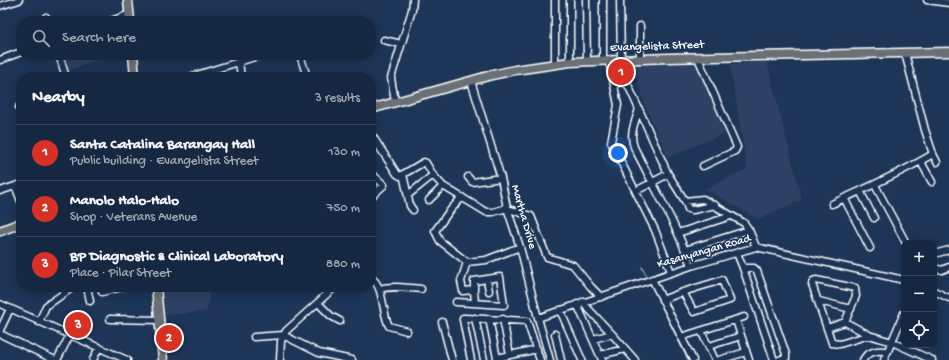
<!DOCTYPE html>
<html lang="en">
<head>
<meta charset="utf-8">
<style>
	:root { --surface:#162841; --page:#23344c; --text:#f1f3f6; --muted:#9ea6b1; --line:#35445a; --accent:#d93025 }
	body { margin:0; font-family:"Gochi Hand",sans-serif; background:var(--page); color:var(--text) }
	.controls { position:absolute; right:12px; bottom:12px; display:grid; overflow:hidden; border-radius:8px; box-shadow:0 2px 10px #0003 }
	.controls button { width:36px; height:36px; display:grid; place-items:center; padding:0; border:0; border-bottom:1px solid var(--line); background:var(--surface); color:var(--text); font:20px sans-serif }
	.you { position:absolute; left:618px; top:153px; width:14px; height:14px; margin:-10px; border:3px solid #fff; border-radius:50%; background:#1a73e8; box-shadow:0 0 0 6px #1a73e833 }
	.badge { display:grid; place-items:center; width:26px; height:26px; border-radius:50%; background:var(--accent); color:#fff; font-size:13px; font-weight:700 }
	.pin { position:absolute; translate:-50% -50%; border:2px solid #fff; box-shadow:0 1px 4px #0006 }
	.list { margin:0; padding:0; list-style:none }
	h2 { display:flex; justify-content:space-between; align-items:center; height:52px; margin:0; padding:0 16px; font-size:17px }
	h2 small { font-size:13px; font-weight:400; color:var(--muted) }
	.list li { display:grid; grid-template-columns:26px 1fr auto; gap:12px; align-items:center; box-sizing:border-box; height:56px; padding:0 16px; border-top:1px solid var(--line) }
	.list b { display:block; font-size:15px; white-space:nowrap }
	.list p { margin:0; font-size:13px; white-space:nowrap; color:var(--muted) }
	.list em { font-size:13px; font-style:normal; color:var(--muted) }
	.icon { flex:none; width:22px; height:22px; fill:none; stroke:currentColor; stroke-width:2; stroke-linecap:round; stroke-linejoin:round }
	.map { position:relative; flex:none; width:949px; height:360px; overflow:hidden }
	.search { position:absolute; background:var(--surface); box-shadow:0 2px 10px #0003; left:16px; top:16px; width:360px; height:44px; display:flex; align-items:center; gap:10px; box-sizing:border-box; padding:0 14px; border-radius:16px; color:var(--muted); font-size:15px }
	.panel { position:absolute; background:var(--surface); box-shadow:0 2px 10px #0003; left:16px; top:72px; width:360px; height:220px; border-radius:16px }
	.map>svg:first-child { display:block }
	.built { fill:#2f4164 }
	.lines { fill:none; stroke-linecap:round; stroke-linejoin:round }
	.stream { stroke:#8ea7b9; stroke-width:1.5 }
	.minor-casing { stroke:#fff; stroke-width:9 }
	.major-casing { stroke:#fff; stroke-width:11 }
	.minor { stroke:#1d3557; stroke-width:6 }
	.major { stroke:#6b6f75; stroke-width:8 }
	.labels { text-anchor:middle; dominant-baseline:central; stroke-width:3.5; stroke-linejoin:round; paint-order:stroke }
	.street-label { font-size:12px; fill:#fff; stroke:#1d3557 }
</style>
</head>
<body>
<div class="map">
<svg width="949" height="360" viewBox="0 0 949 360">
	<rect width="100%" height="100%" fill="#1d3557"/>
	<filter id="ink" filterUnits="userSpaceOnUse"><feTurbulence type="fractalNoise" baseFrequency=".025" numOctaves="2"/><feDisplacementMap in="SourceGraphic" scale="8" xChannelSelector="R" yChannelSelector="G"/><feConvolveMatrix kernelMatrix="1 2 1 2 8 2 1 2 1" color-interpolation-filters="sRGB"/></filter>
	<g filter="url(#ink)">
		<path class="built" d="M62,55h49l-44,16z
			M697,61l31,71 -60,25 -23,-51 -8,-28 -10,4 -12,-6 -2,-13z
			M767,62l35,138 -44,19 -53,-30 42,-20 -17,-105z
			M158,287h61l-10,5v7l-3,12 -44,5z"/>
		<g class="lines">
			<path class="stream" d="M642,267l5,10
				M650,282l38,78"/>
			<g class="minor-casing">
				<path id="minor" d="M586,0l1,62
					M603,0v61
					M620,0l1,61
					M927,0l22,3
					M0,6l19,-6
					M46,17l2,4
					M111,21l19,-7
					M384,40l17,4
					M59,55l7,22
					M300,55l7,22
					M698,58l39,89 -2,4 -32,15
					M640,59v-33
					M0,60l21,-8
					M609,61l9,44 -7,37 44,88 16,42
					M239,62l2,15
					M570,62v-62
					M555,65v-65
					M190,77l71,-22
					M471,81l30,97 6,30 13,39 18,71 12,42
					M614,82l12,1 3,4 39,87 17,27 3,8 5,1 22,-5
					M395,102l-4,-24 21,-68 1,-10
					M19,107l2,-1
					M639,109c-4,13 -10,25 -5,38 20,40 42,77 57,119
					M371,134l26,40 3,2 24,-14 2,1 7,12 -25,20
					M933,154l4,8
					M921,162l11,20
					M371,173l13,12 -13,12
					M403,174l7,32 3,4
					M433,175l10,11 43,26h7l14,-4
					M468,177l4,5 29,-4
					M875,185l31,58
					M15,186l6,15
					M0,191l21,-7
					M636,191l32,-17
					M860,191l14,27
					M462,197l-14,16 -13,18 5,10 27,21 -6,19 2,10 11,-1 1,13
					M844,198l26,50
					M429,200l14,-14
					M685,201l18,-2 41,24 5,7 7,17
					M832,204c34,-16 69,-31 101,-50l-8,-24 -20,-77
					M508,209l23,7 16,41 26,8 18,22 10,10
					M678,233l53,-17
					M685,250l64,-20
					M737,253l6,15 31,92
					M934,254l15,-4
					M467,262l19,-2 34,-13
					M743,268h11l3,3 29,83v4l-7,2
					M934,268l8,2 7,-3
					M371,278c13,7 11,36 18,48l18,5
					M487,279l2,12
					M652,279l41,81
					M87,287l3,14
					M379,289c14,-4 27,-1 42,0
					M934,291l15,7
					M102,292l20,-5
					M662,300l21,-8 39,-12 8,20 -36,12 -11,-20
					M819,301l32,8
					M456,302l48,3 -4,-28 -26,4v9
					M582,302l30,32 23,26
					M318,303l13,13 9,5
					M0,304l127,56
					M577,304l25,56
					M560,310l22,50
					M475,318l9,42
					M538,318l153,-52 65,-19 148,33
					M110,319l50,1
					M489,319l8,39
					M503,319l7,36
					M736,320l13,40
					M39,322l7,-16 27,-19
					M442,322l10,38
					M845,322l11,-26 -1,-8 -39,-8 -3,1 -1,3 20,59 8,1 29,-9
					M827,328l18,-6 24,13 23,7 40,18
					M0,330l10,-21
					M701,331l14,29
					M0,334l55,26
					M555,334l6,26
					M254,337l29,-2 36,18 33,7
					M681,337l63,-20
					M593,339l19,-5
					M709,346l32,-10
					M600,355l25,-6
					M57,360l13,-25
					M93,360l6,-13
					M280,360l1,-19 5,-10 49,-44
					M471,360l-8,-40v-2h2l62,3 13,39
					M497,360v-2l40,-9
					M719,360l27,-8
					M863,360c4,-8 16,-11 24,-8
					M884,360l20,-47"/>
			</g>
			<g class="major-casing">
				<path id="major" d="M128,0l2,21
					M133,55l2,22
					M371,109l117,-33 27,-6 55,-8 98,-4 281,-6
					M0,231l21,-8
					M156,287l7,73"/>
			</g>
			<use href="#minor" class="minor"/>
			<use href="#major" class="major"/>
		</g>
	</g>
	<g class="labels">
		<g class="street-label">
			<text transform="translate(657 47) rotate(-2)">Evangelista Street</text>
			<text transform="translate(523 217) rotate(74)">Martha Drive</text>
			<text transform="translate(704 252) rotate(-16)">Kasanyangan Road</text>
		</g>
	</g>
</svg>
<div class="controls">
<button>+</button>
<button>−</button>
<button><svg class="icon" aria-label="locate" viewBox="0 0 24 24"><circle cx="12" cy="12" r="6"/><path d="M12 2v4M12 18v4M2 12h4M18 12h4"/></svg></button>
</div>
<div class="you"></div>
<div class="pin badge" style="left:621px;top:72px">1</div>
<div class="pin badge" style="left:169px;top:338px">2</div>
<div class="pin badge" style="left:78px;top:325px">3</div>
<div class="search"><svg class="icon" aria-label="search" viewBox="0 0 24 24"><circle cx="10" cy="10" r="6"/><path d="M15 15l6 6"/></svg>Search here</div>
<section class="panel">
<h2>Nearby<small>3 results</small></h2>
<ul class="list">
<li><span class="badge">1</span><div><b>Santa Catalina Barangay Hall</b><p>Public building · Evangelista Street</p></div><em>130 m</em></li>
<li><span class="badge">2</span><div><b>Manolo Halo-Halo</b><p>Shop · Veterans Avenue</p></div><em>750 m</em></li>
<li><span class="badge">3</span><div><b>BP Diagnostic &amp; Clinical Laboratory</b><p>Place · Pilar Street</p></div><em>880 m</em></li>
</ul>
</section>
</div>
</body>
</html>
